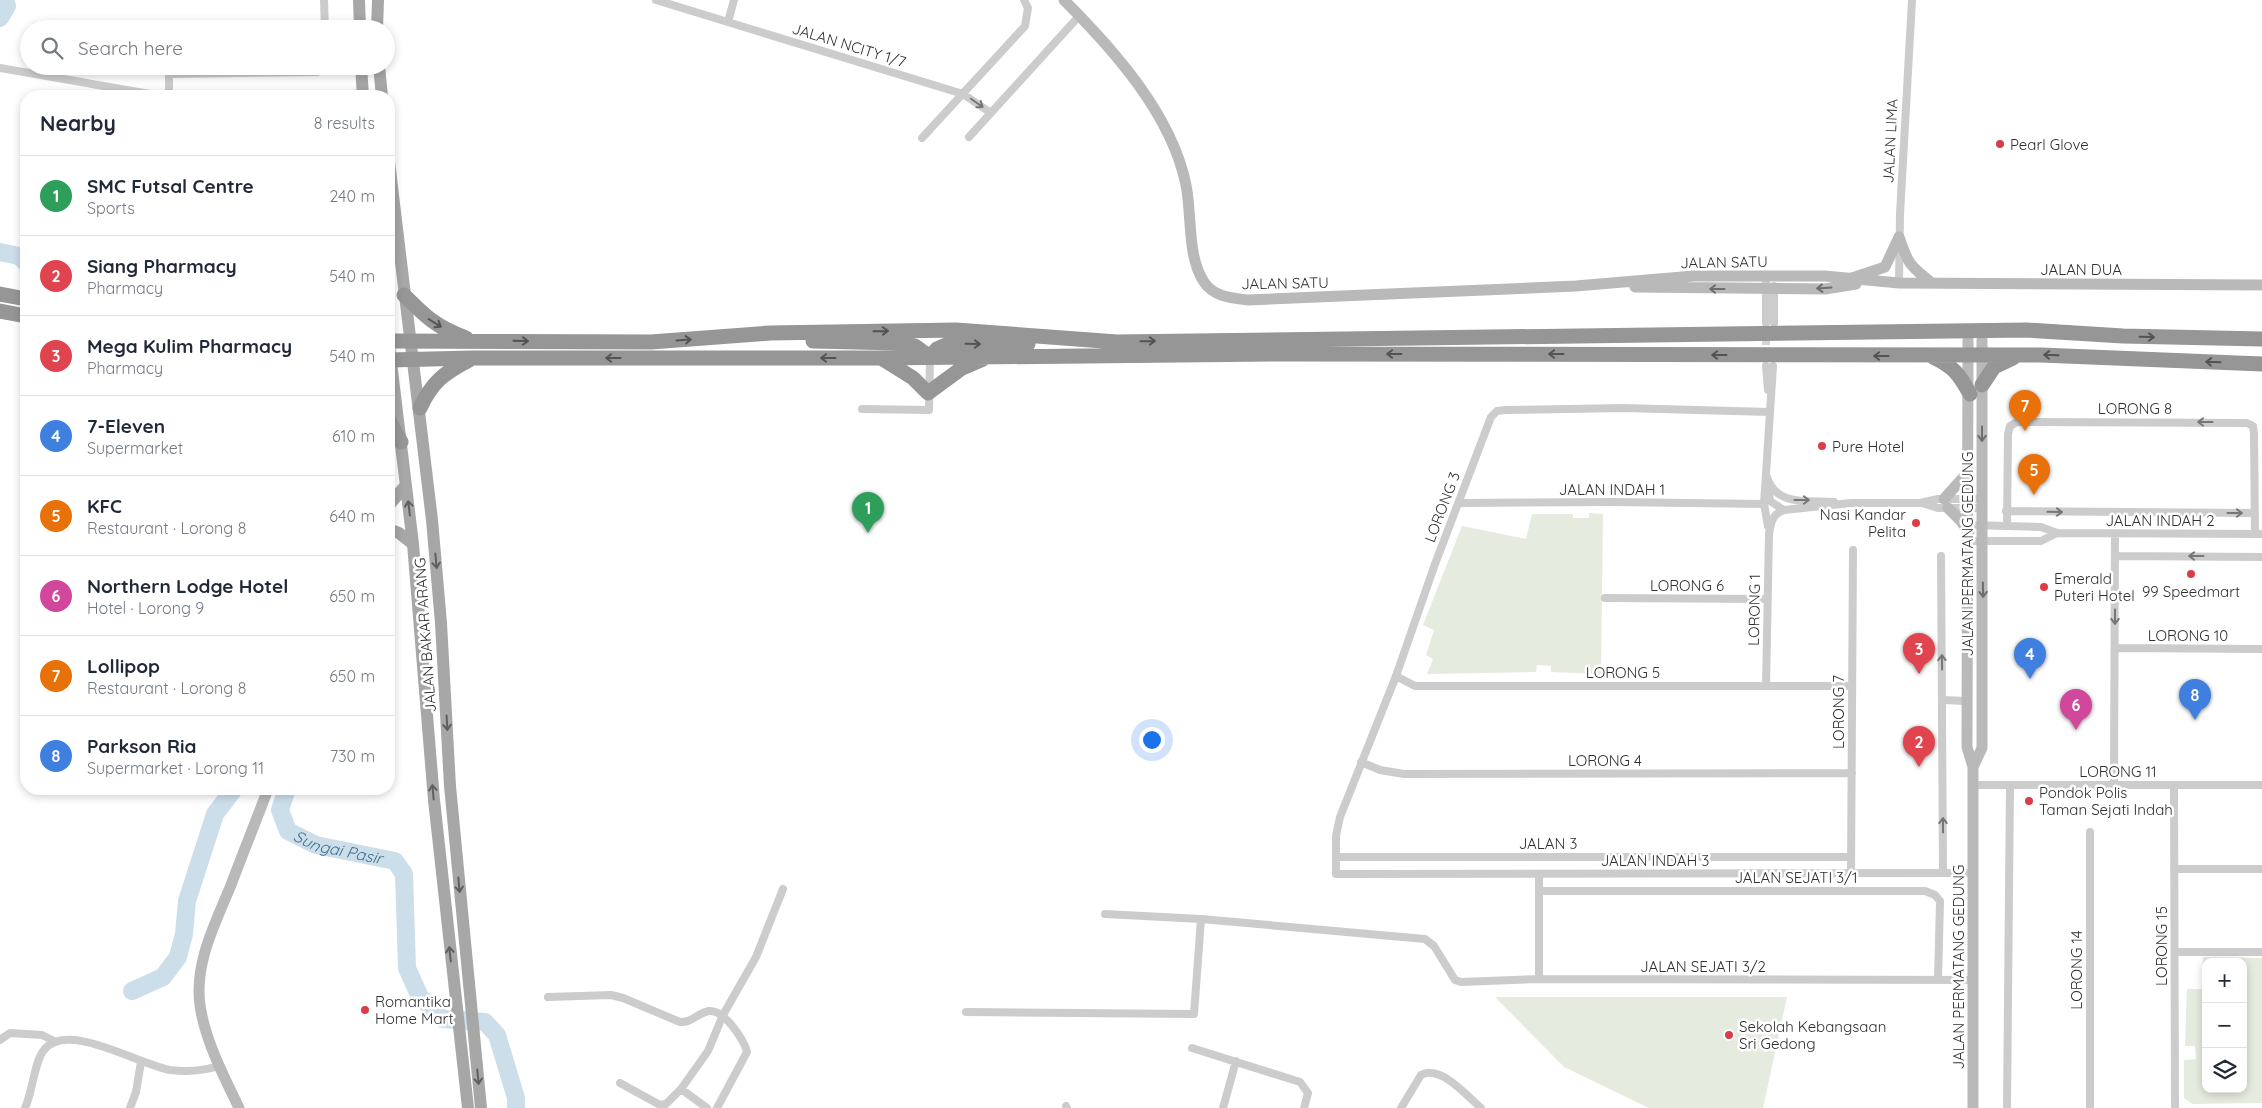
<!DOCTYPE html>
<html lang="en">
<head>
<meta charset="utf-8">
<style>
	:root { --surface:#fff; --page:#f6f6f7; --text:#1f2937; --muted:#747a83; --line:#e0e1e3; --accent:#da3d49 }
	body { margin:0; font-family:Quicksand,sans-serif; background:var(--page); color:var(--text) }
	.controls { position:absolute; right:15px; bottom:15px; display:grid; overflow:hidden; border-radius:10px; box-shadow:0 2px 8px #0003 }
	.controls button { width:45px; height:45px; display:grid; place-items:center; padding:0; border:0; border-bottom:1px solid var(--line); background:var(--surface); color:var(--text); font:25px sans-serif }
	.you { position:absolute; left:1151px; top:739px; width:18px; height:18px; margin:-12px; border:4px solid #fff; border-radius:50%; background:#1a73e8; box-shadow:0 0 0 8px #1a73e833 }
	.badge { display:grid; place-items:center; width:32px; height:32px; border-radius:50%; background:var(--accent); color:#fff; font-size:16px; font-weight:700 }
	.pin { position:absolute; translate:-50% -41px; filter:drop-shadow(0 1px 2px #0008) }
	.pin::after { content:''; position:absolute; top:26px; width:18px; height:15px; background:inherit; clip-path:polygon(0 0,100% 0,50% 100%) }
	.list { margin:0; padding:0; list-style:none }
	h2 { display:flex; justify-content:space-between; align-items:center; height:65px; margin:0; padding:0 20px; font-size:21px }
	h2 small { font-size:16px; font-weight:400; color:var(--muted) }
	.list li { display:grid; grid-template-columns:32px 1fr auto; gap:15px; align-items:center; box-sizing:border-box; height:80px; padding:0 20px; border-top:1px solid var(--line) }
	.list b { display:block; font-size:19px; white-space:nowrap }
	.list p { margin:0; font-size:16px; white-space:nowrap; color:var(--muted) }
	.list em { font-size:16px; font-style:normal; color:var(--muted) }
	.icon { flex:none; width:28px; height:28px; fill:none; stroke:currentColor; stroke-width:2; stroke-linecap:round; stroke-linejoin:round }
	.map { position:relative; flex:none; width:2262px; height:1108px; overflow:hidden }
	.search { position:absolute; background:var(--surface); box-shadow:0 2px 8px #0003; left:20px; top:20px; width:375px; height:55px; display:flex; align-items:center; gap:12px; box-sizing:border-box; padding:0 18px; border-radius:28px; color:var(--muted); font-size:19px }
	.panel { position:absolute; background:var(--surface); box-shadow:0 2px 8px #0003; left:20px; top:90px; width:375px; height:705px; border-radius:20px }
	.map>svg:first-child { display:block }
	.green { fill:#e5ebde; fill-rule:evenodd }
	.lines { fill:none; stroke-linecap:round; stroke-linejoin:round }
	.river { stroke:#cbdeea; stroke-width:18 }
	.street-tunnel { stroke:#d5d5d5; stroke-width:8; stroke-dasharray:8 4; stroke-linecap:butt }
	.street { stroke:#ccc; stroke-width:8 }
	.secondary { stroke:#b9b9b9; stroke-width:11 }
	.primary { stroke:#a7a7a7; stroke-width:12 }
	.highway { stroke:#969696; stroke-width:15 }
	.oneway { stroke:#767676 }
	.oneway2 { stroke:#6d6d6d }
	.oneway3 { stroke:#535353 }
	.oneway4 { stroke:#5f5f5f }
	.poi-dot { fill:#da3d49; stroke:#fff; stroke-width:2 }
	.labels { text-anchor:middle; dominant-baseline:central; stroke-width:5; stroke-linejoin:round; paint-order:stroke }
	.street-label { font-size:15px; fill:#2f2f2f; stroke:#fff }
	.poi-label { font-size:15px; fill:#2f2f2f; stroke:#fff; text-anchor:start }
	.water-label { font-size:16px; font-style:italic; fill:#42708c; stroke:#fff }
</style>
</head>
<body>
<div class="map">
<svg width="2262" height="1108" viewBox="0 0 2262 1108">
	<rect width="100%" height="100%" fill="#fff"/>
	<path class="green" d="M1589,513l14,1 -2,160 -50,-2v-6l-14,-1 -1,7 -109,2 6,-15 -7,-4 8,-25 -11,-5 39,-99 64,13 6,-25h41v4h16z
		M2203,957l59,1v145l-70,1 -8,-6v-38l12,-1 -1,-13h-10l2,-57h15zM2206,962h37v127h-37z
		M1495,997h292l-24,111h-114l-85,-41z"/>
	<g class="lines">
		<g class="river">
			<path d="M0,18l7,-12 -2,-6"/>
			<path d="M0,252l19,4 7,7"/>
			<path id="s1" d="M287,789l-7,21 8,21 28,14 79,16 9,13 3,94 13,29 23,22 42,3 12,13 19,63v10"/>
			<path d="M132,991l31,-14 15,-20 6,-23 3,-33 28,-87 19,-25"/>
		</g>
		<path class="street-tunnel" d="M1766,357v-26"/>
		<path class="street" d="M324,0l1,29
			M656,0l307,94 28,19
			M728,22l6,-22
			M0,68l161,28
			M169,96v-22l148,-2 9,-6
			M331,96l32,-3
			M969,137l111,-122
			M922,138l103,-112 3,-18 -4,-8
			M1899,283l1,-69 12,-214
			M1766,323v-47
			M1774,323v-37
			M1766,366l2,24
			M862,409l67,1 1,-53
			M1770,412l-146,-4 -119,2 -8,1 -6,6 -56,147 -39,112 -56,141 -4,19v38l638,-1
			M1767,477c9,30 42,23 67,25
			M1769,492l1,9 14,9
			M1459,503l153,-1 152,2
			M1922,503l16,5h45
			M2006,511l248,2
			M1969,525l72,2 16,6 205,1
			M1768,526l-4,-22 9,-138
			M2007,526l1,-92 2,-8 7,-4 230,1 6,3 1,7 1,101
			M1968,541h73l16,-8
			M1941,556l2,317
			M2115,556l147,1
			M1605,598l163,1
			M2115,648l147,1
			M1396,676l19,10h437
			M1766,686l3,-152c2,-11 3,-20 15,-24l67,-7h69l18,-4h45
			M1943,700l24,1
			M1361,762l19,8 24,4 448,-1
			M1973,785h289
			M2114,785l1,-251
			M2174,785l1,323
			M2090,832v276
			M1336,857h515
			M2174,869h88
			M1851,873l2,-323
			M1539,874v105l434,1
			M1539,891h386l10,4 5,6 -2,79
			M1105,914l96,5 224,20 9,7 21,34 6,2 78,-3
			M2175,952h87
			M548,997l63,-2 12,3 57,24c11,1 18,-9 29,-11 15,-2 35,29 38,41l-30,56
			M966,1012l228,2 7,-95
			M0,1040l10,-7 32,2 12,6
			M1192,1048l108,34 8,11 -4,15
			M620,1083l40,22 6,-1 15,-15 27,-38 15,-36 33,-58 27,-68
			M681,1089l26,19
			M1066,1106l1,2
			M25,1108c8,-17 9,-46 19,-58 23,-30 95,15 126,20 17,2 33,1 49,-4
			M130,1108l6,-16 5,-30
			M1223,1108l13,-47
			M1401,1108l20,-33c19,-11 46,21 60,33
			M2007,1108l3,-323"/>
		<path class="secondary" d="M1064,0c50,50 108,115 122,185 6,29 1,72 18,97 10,15 27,16 44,18l328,-14 118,-10h131l74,7 363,2
			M1899,237c9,27 11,29 33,46
			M1852,278l33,-11 14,-30
			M1635,287l190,2 31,-5
			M1968,340l-1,407 6,20v341
			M1944,499l25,-28
			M1948,508l12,12 9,12
			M1973,767l9,-19v-408
			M239,1108c-15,-32 -34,-67 -39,-103 -6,-42 16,-83 31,-120 12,-32 25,-64 37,-96"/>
		<path class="primary" d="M359,0l1,29
			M377,29l1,-29
			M361,66l2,30
			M379,66l3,30
			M389,162l43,358 9,103 9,163 31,322
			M389,346l24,198 21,256 34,308
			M389,505l17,-20
			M389,529l10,4 14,11"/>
		<path class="highway" d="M0,294l26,5
			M404,295c22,22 32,32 62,43
			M0,311l26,5
			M389,341l262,1 119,-9 186,-3 161,12 909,-12 97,6 139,3
			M813,341l86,2 16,3 15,11
			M930,357l7,-8 14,-6 77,1
			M1933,357c21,10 26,17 37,37
			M881,358l32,20 15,15 34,-25 21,-9
			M389,360l84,-2h407l400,-4 761,1 221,9
			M1982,385l12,-18 19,-9
			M420,408c12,-26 24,-35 49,-48
			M389,421l12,21"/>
	</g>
	<defs><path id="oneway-shaft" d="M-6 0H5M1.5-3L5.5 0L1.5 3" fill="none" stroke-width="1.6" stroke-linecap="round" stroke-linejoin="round" transform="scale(1.25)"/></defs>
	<g class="oneway">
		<use href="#oneway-shaft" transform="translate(977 103) rotate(35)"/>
		<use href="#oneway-shaft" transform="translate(2205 422) rotate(-180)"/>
		<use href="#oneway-shaft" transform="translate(1802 500)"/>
		<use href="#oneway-shaft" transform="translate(2055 512) rotate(1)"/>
		<use href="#oneway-shaft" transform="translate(2235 513)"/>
		<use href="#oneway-shaft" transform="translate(2196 556) rotate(-180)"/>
		<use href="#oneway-shaft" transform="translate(2115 617) rotate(90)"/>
		<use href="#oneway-shaft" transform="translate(1942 662) rotate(-91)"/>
		<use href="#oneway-shaft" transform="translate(1943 825) rotate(-90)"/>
	</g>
	<g class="oneway2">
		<use href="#oneway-shaft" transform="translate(1824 288) rotate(176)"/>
		<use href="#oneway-shaft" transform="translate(1717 289) rotate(-180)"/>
		<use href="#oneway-shaft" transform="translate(1982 434) rotate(90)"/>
		<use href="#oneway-shaft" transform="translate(1983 590) rotate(89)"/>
	</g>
	<g class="oneway3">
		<use href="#oneway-shaft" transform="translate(435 323) rotate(32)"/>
		<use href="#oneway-shaft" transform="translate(881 331) rotate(-1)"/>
		<use href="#oneway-shaft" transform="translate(2147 337) rotate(1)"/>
		<use href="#oneway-shaft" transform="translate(684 340) rotate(-4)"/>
		<use href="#oneway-shaft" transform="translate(521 341) rotate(1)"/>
		<use href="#oneway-shaft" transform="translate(1148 341) rotate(-1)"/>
		<use href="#oneway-shaft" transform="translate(973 344) rotate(1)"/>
		<use href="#oneway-shaft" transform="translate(1394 354) rotate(-180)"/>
		<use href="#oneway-shaft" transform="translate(1556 354) rotate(-180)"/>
		<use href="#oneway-shaft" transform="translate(1719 355) rotate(-180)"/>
		<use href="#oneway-shaft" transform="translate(2051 355) rotate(-178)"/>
		<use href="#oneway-shaft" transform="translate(1881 356) rotate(-180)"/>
		<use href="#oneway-shaft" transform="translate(613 358) rotate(180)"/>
		<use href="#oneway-shaft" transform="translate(828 358) rotate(180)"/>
		<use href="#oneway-shaft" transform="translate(2213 362) rotate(-178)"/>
	</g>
	<g class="oneway4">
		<use href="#oneway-shaft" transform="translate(409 508) rotate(-97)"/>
		<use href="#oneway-shaft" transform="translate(436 561) rotate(85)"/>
		<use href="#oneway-shaft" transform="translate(447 723) rotate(87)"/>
		<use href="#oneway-shaft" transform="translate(433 792) rotate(-95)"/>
		<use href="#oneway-shaft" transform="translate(459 885) rotate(85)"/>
		<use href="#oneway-shaft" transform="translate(450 954) rotate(-96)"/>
		<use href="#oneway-shaft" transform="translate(478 1077) rotate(84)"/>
	</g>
	<g class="poi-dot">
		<circle cx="2000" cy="144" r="5"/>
		<circle cx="1822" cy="446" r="5"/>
		<circle cx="1916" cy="523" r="5"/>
		<circle cx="2191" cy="574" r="5"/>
		<circle cx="2044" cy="587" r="5"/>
		<circle cx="2029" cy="801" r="5"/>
		<circle cx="365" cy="1010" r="5"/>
		<circle cx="1729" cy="1035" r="5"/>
	</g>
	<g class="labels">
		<g class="street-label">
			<text transform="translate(849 45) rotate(17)">JALAN NCITY 1/7</text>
			<text transform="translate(1890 141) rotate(-87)">JALAN LIMA</text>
			<text transform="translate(1724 262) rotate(-1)">JALAN SATU</text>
			<text x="2081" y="269">JALAN DUA</text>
			<text transform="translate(1285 283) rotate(-1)">JALAN SATU</text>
			<text x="2135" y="408">LORONG 8</text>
			<text x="1612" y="489">JALAN INDAH 1</text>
			<text transform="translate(1442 507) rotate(-69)">LORONG 3</text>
			<text x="2160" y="520">JALAN INDAH 2</text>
			<text transform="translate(1967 554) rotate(-90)">JALAN PERMATANG GEDUNG</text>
			<text x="1687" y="585">LORONG 6</text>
			<text transform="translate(1754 610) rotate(-89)">LORONG 1</text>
			<text transform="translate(425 635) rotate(-94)">JALAN BAKAR ARANG</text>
			<text x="2188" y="635">LORONG 10</text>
			<text x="1623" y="672">LORONG 5</text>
			<text transform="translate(1838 712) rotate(-90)">LORONG 7</text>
			<text x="1605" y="760">LORONG 4</text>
			<text x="2118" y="771">LORONG 11</text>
			<text x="1548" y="843">JALAN 3</text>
			<text x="1655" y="860">JALAN INDAH 3</text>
			<text x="1796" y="877">JALAN SEJATI 3/1</text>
			<text transform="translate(2161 946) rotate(-90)">LORONG 15</text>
			<text x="1703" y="966">JALAN SEJATI 3/2</text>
			<text transform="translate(1958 967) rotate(-90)">JALAN PERMATANG GEDUNG</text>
			<text transform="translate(2076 970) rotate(-90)">LORONG 14</text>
		</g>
		<g class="poi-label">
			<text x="2010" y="144">Pearl Glove</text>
			<text x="1832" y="446">Pure Hotel</text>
			<text x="1906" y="514" text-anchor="end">Nasi Kandar<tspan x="1906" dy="17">Pelita</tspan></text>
			<text x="2054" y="578">Emerald<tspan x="2054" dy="17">Puteri Hotel</tspan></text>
			<text x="2191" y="591" text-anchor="middle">99 Speedmart</text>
			<text x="2039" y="792">Pondok Polis<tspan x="2039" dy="17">Taman Sejati Indah</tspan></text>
			<text x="375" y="1001">Romantika<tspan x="375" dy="17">Home Mart</tspan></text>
			<text x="1739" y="1026">Sekolah Kebangsaan<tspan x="1739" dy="17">Sri Gedong</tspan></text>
		</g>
		<g class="water-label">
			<text stroke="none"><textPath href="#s1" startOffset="98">Sungai Pasir</textPath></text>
		</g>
	</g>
</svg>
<div class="controls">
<button>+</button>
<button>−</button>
<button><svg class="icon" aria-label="layers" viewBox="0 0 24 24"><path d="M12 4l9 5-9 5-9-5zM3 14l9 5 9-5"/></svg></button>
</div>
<div class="you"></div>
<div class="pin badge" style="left:868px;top:533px;background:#2e9e5b">1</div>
<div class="pin badge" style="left:1919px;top:767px;background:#e0444e">2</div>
<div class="pin badge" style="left:1919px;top:674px;background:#e0444e">3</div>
<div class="pin badge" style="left:2030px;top:679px;background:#3f7fe0">4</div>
<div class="pin badge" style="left:2034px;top:495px;background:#e8710a">5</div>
<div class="pin badge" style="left:2076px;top:730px;background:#d1479c">6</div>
<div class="pin badge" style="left:2025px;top:431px;background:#e8710a">7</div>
<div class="pin badge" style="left:2195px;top:720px;background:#3f7fe0">8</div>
<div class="search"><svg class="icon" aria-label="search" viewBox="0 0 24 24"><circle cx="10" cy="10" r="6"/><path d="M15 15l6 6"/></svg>Search here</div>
<section class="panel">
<h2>Nearby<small>8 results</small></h2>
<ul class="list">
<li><span class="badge" style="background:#2e9e5b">1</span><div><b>SMC Futsal Centre</b><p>Sports</p></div><em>240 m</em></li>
<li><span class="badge" style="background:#e0444e">2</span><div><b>Siang Pharmacy</b><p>Pharmacy</p></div><em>540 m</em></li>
<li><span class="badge" style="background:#e0444e">3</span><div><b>Mega Kulim Pharmacy</b><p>Pharmacy</p></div><em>540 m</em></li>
<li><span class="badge" style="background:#3f7fe0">4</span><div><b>7-Eleven</b><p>Supermarket</p></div><em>610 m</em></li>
<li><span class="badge" style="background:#e8710a">5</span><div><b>KFC</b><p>Restaurant · Lorong 8</p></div><em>640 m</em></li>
<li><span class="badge" style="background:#d1479c">6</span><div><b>Northern Lodge Hotel</b><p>Hotel · Lorong 9</p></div><em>650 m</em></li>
<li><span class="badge" style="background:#e8710a">7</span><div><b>Lollipop</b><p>Restaurant · Lorong 8</p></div><em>650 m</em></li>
<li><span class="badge" style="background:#3f7fe0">8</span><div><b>Parkson Ria</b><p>Supermarket · Lorong 11</p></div><em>730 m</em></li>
</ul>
</section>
</div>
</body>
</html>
